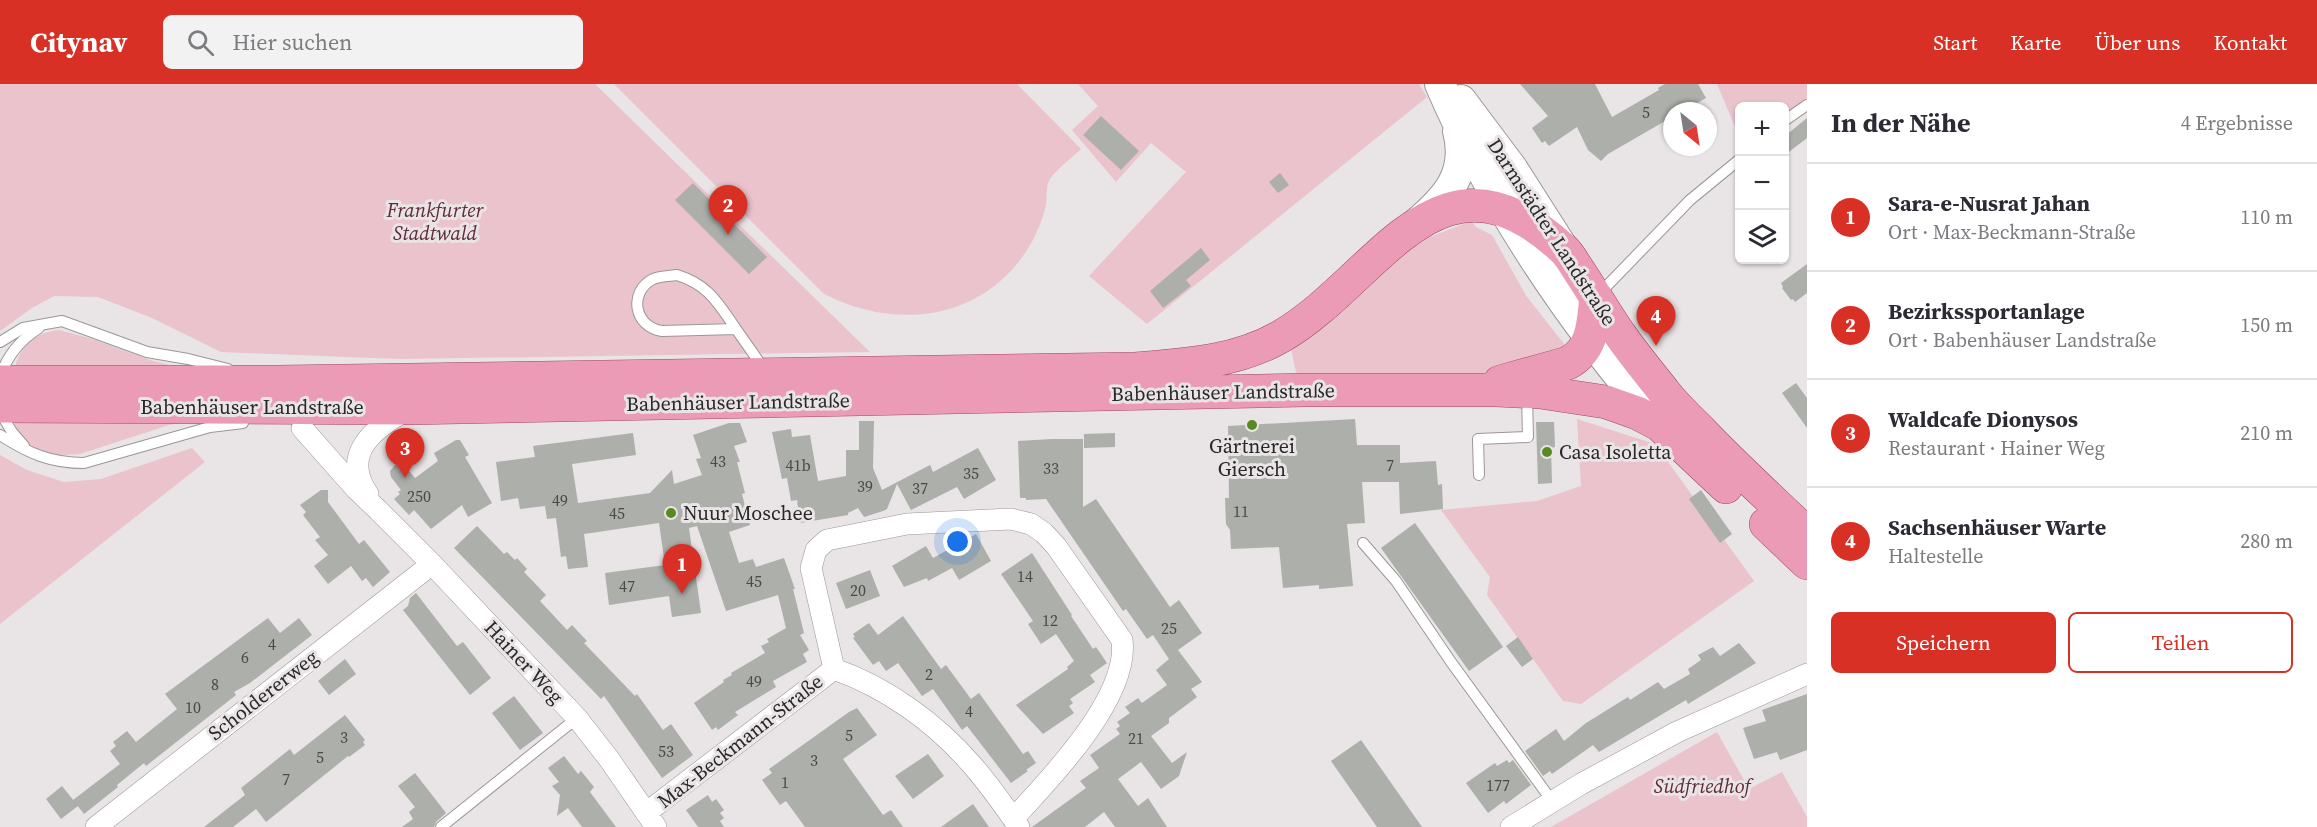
<!DOCTYPE html>
<html lang="de">
<head>
<meta charset="utf-8">
<style>
	:root { --surface:#fff; --page:#f2f2f3; --text:#2b2b33; --muted:#7c7c81; --line:#e1e1e2; --accent:#d93025 }
	body { margin:0; font-family:"Source Serif 4",serif; background:var(--page); color:var(--text) }
	.controls { position:absolute; right:18px; top:18px; display:grid; overflow:hidden; border-radius:9px; box-shadow:0 2px 4px #0004 }
	.controls button { width:54px; height:54px; display:grid; place-items:center; padding:0; border:0; border-bottom:2px solid var(--line); background:var(--surface); color:var(--text); font:30px sans-serif }
	.compass { position:absolute; left:1663px; top:18px; width:54px; height:54px; border-radius:50%; background:var(--surface); box-shadow:0 2px 4px #0004; rotate:150deg }
	.you { position:absolute; left:958px; top:458px; width:21px; height:21px; margin:-15px; border:4px solid #fff; border-radius:50%; background:#1a73e8; box-shadow:0 0 0 9px #1a73e833 }
	.badge { display:grid; place-items:center; width:39px; height:39px; border-radius:50%; background:var(--accent); color:#fff; font-size:20px; font-weight:700 }
	.pin { position:absolute; translate:-50% -50px; filter:drop-shadow(0 2px 3px #0008) }
	.pin::after { content:''; position:absolute; top:32px; width:21px; height:18px; background:inherit; clip-path:polygon(0 0,100% 0,50% 100%) }
	.list { margin:0; padding:0; list-style:none }
	h2 { display:flex; justify-content:space-between; align-items:center; height:78px; margin:0; padding:0 24px; font-size:26px }
	h2 small { font-size:20px; font-weight:400; color:var(--muted) }
	.list li { display:grid; grid-template-columns:39px 1fr auto; gap:18px; align-items:center; box-sizing:border-box; height:108px; padding:0 24px; border-top:2px solid var(--line) }
	.list b { display:block; font-size:22px; white-space:nowrap }
	.list p { margin:0; font-size:20px; white-space:nowrap; color:var(--muted) }
	.list em { font-size:20px; font-style:normal; color:var(--muted) }
	.actions { display:flex; gap:12px; padding:18px 24px }
	.actions a { flex:1; padding:14px 0; border:2px solid var(--accent); border-radius:9px; text-align:center; font-size:21px; color:var(--accent) }
	.actions .main { background:var(--accent); color:#fff }
	.icon { flex:none; width:33px; height:33px; fill:none; stroke:currentColor; stroke-width:2; stroke-linecap:round; stroke-linejoin:round }
	.map { position:relative; flex:none; width:1807px; height:743px; overflow:hidden }
	header { display:flex; align-items:center; gap:36px; box-sizing:border-box; height:84px; padding:0 30px; background:var(--accent); color:#fff }
	header strong { font-size:28px }
	nav { display:flex; gap:33px; margin-inline-start:auto; font-size:21px }
	.search { width:420px; height:54px; background:var(--page); display:flex; align-items:center; gap:15px; box-sizing:border-box; padding:0 21px; border-radius:9px; color:var(--muted); font-size:22px }
	main { display:flex }
	aside { flex:1; background:var(--surface) }
	.map>svg:first-child { display:block }
	.green { fill:#eac3cc }
	.building { fill:#adafab }
	.lines { fill:none; stroke-linecap:round; stroke-linejoin:round }
	.service-casing { stroke:#9b9798; stroke-width:12 }
	.minor-casing { stroke:#9b9798; stroke-width:22 }
	.secondary-casing { stroke:#9b9798; stroke-width:32 }
	.primary-casing { stroke:#9f4865; stroke-width:34 }
	.service { stroke:#fff; stroke-width:10 }
	.minor { stroke:#fff; stroke-width:21 }
	.secondary { stroke:#fff; stroke-width:30 }
	.primary { stroke:#ec9bb6; stroke-width:33 }
	.poi-dot { fill:#588a20; stroke:#e9e4e5; stroke-width:2 }
	.labels { text-anchor:middle; dominant-baseline:central; stroke-width:6; stroke-linejoin:round; paint-order:stroke }
	.number-label { font-size:16px; fill:#4a4949 }
	.park-label { font-size:20px; font-style:italic; fill:#5f293a; stroke:#e9e4e5 }
	.street-label { font-size:20px; fill:#292728; stroke:#e9e4e5 }
	.poi-label { font-size:20px; fill:#292728; stroke:#e9e4e5; text-anchor:start }
</style>
</head>
<body>
<header>
<strong>Citynav</strong>
<div class="search"><svg class="icon" aria-label="search" viewBox="0 0 24 24"><circle cx="10" cy="10" r="6"/><path d="M15 15l6 6"/></svg>Hier suchen</div>
<nav><a>Start</a><a>Karte</a><a>Über uns</a><a>Kontakt</a></nav>
</header>
<main>
<div class="map">
<svg width="1807" height="743" viewBox="0 0 1807 743">
	<rect width="100%" height="100%" fill="#e9e4e5"/>
	<path class="green" d="M0,0h595l275,268 -471,7 -178,-7 -69,-34 -54,-21 -44,-1 -22,12 -32,23z
		M614,0h403l64,65c-8,8 -27,22 -32,32 -3,5 -2,16 -3,23 -2,12 -7,23 -12,34 -43,81 -133,95 -210,56z
		M1078,0h341l8,13 -280,227 -58,-48 97,-104 -35,-29 -35,39 -44,-52 26,-24z
		M1717,0h90v14l-22,17 -1,-9h-44l-1,30z
		M1471,137l5,6 16,8 35,62 42,53 -11,12 -75,11 -88,7 -81,3 -18,-11 -5,-23 94,-82 35,-26z
		M59,246l33,9 61,22 21,5h-159c7,-21 22,-34 44,-36z
		M15,330l192,5 -38,6 -89,29 -33,2 -24,-14 -8,-15z
		M1577,335l78,25 99,137 -173,123 -18,-3 -76,-106 3,-18 -49,-67 96,-9 44,-15z
		M192,364l13,14 -205,162v-169l27,15 37,12 37,-3z
		M1717,648l32,57 33,-17 25,45v10h-256z"/>
	<path class="building" d="M1520,0h75l17,33 47,-27 -1,-2 7,-4h33l8,14 -23,13h-11v6l-64,37 -7,7 -13,-11 -11,-23 -28,19 -4,-5 -3,2 -10,-15 16,-12z
		M1101,32l38,35 -18,19 -38,-35z
		M1807,34v20l-22,17v-19z
		M1280,89l9,12 -11,8 -9,-11z
		M693,99l74,74 -18,17 -74,-74z
		M1201,164l9,12 -24,20 5,6 -28,22 -13,-17z
		M1807,180v29l-12,9 -2,-3 -2,1 -9,-12 1,-1 -2,-4z
		M1796,299l11,15v30l-25,-35z
		M1355,335l2,26h43v18l36,-2 2,24 4,-1 1,25 -43,5 -1,-32h-37l3,41 -18,1 6,62 -34,3v-4l-36,3 -4,-41 -48,2 -1,-19 -4,-6 -1,-26h4l-1,-72z
		M859,337h15l-1,47 9,22 48,-25 3,7 45,-24 18,32 -32,19 -7,-12 -46,23 -14,-26 -10,25 -4,2 -19,6 -6,-9 -10,5v2l-48,8 -3,-23 -6,1 -4,-23 -5,1 -10,-47 19,-3 1,8 18,-2 8,46 28,-5v-26h13z
		M1536,338h18l1,25 -4,1 1,35 -14,1z
		M729,339h11l7,19 -13,4 6,16h-3l8,31 -3,1 8,31 -21,7 10,31 14,-4 3,8 28,-9 11,31h-2l11,44 -4,2 9,15 -6,4 4,8 -34,19 3,6 -41,25 3,3 -20,15 -2,-3 -4,3 -18,-27 30,-21 -1,-2 9,-5 -1,-2 34,-20 -4,-7 8,-4 -2,-3 19,-11 -8,-33 -52,16 -29,-85 -8,2 12,85 -29,4 -3,-21 -60,9 -4,-32 60,-8 -6,-42 -75,11 4,33 -20,2 -2,-13 -5,1 -5,-39 -9,1 -2,-13 -25,3 -2,-11 -17,3 -5,-39 39,-5 -2,-11 100,-13 3,22 -64,9 6,39 72,-10 22,-23 2,14 28,-9 -6,-16 5,-1 -8,-23z
		M1115,349v14l-31,1v-14z
		M1052,355h31v68l13,-8 74,108 9,-7 23,33 -24,17 24,32 -11,7 6,8 -28,21v5l-18,13 21,27 15,-11 -8,24 -18,13 -20,-27 -23,17 20,27 10,-8 19,29h-52l-11,-15 -19,15h-53l54,-39 -6,-7 19,-13 -9,-13 30,-21 -4,-5 4,-3 -3,-4 13,-9 -5,-6 13,-9 4,5 25,-18 -11,-15 13,-11 -16,-24 -6,4 -21,-30 -3,2 -77,-112 -20,1v-2h-6l-2,-57z
		M456,356h4l9,15 -4,2 27,46 -24,14 -6,-12 -31,24 -17,-19 -5,5 -15,-16 6,-5 -2,-2 3,-2 -10,-13 -1,-6 5,-6 8,-1 12,14 23,-17 -4,-8z
		M321,406h7v12l31,42 5,-4 26,32 -17,15 -7,-9 -4,3 -11,-15 -23,18 -14,-18 14,-11 -13,-15 5,-3 -17,-22 3,-3 -6,-7z
		M1701,406l31,44 -12,9 -31,-44z
		M1415,439l88,124 -34,24 -88,-123z
		M477,442l27,28 3,-2 8,8 2,-2 10,11 -3,3 22,23 -6,6 27,29 5,-5 15,16 -3,2 51,53 2,-2 26,36 8,-6 22,31 -31,23 -58,-82 -3,3 -147,-151z
		M976,450l15,27 -32,19 -7,-12 -24,13 -1,-3 -23,9 -12,-21 34,-20 7,12z
		M1032,469l40,62 -1,1 22,33 3,-2 11,16 -17,12 5,7 -25,17 3,4 -4,3 5,7 -31,21 -27,-29 52,-36 -1,-2 7,-6 -18,-27 -15,10 -13,-20 5,-3 -32,-47z
		M870,486l10,26 -34,13 -10,-26z
		M416,509l41,53 6,-4 28,36 -21,17 -67,-85 5,-4 2,-8z
		M903,532l38,53 5,-4 25,34 8,-6 44,61 5,-3 8,12 -10,7 2,1 -17,12 -44,-57 -5,4 -29,-41 -11,7 -24,-33 -12,8 -7,-10 -6,4 -20,-27 2,-1 -2,-3 16,-11 9,12z
		M268,534l12,15 19,-15 13,17 -62,48 -16,9 2,3 -90,71 -2,-3 -27,22 1,2 -34,27 -11,-14 47,-36 -10,-13 6,-5 -3,-4 14,-11 9,11 41,-33 -12,-15z
		M1518,553l15,22 -11,8 -16,-21z
		M1739,559l17,20 -68,41 -2,-4 -87,52 -6,-7 -41,29 -2,-3 -7,5 -18,-25 31,-22 8,12 22,-18 42,-26 2,3 28,-18 6,7 26,-15 -2,-5 13,-9 -3,-5 15,-8 7,9z
		M345,575l11,15 -27,21 -11,-14z
		M1807,610v56l-27,10 -3,-8 -23,7 -11,-31 23,-7 -4,-11z
		M514,612l29,37 -23,17 -28,-37z
		M857,624l20,27 -34,24 40,56 8,-5 12,17h-98l-19,-26 -6,4 -18,-25 10,-7 -3,-4 80,-57z
		M345,631l20,25 -2,2 2,3 -16,12 -1,-1 -82,66 -10,-13 -23,18h-29l41,-32 -4,-7 49,-39 4,6z
		M1361,656l61,87h-45l-46,-66z
		M928,670l16,22 -31,23 -18,-23z
		M564,672l14,18 3,-3 13,16 -4,5 26,35h-34l-14,-19 -11,8 3,-21 -8,-9 7,-4 -11,-14z
		M1507,676l2,3 4,-3 18,25 -25,19 -2,-3 -16,12 -22,-30 29,-20 2,3z
		M415,689l31,40 -10,9 -2,5h-32l11,-8 -4,-7 6,-5 -17,-21z
		M62,702l16,20 -17,13 -15,-20z
		M708,711l4,7 4,-3 8,11 -4,3 4,5 -4,3 4,6h-26l-12,-17z
		M973,720l16,23h-48z"/>
	<g class="lines">
		<g class="service-casing">
			<path id="service" d="M1784,37l23,-16
				M677,191c32,10 41,28 59,54l-74,2c-28,-4 -34,-39 -9,-52 7,-3 17,-3 24,-4z
				M1599,210l91,-94 50,-41
				M736,245l28,40
				M0,258l23,-14 39,-7 85,31 41,7 40,10
				M0,293c7,-21 20,-37 39,-49
				M0,328l12,20 12,14
				M0,351c28,18 50,28 84,28l126,-36 33,-4
				M1479,391l-1,-36 50,-2 -1,-42
				M1363,459l33,38 55,81 101,139
				M441,743l136,-109"/>
		</g>
		<g class="minor-casing">
			<path id="minor" d="M302,344l54,61 22,21 54,54 145,154 32,41 47,68
				M368,410c-28,-40 6,-66 39,-84
				M834,585l-23,-101 5,-18 11,-10 80,-16 104,-5 20,5 13,9 12,13 66,94c8,57 -73,140 -109,179
				M646,729l188,-144c52,18 102,54 138,96 17,19 32,41 47,62
				M96,743l336,-263
				M1511,743l70,-43 96,-52 130,-58"/>
		</g>
		<g class="secondary-casing">
			<path id="secondary" d="M1440,0c54,125 131,238 220,341
				M1461,16l51,68 51,80
				M1417,139c30,-25 52,-50 41,-92"/>
		</g>
		<g class="primary-casing">
			<path id="primary" d="M0,298h277l858,-13c50,-4 101,-7 145,-32 98,-56 158,-205 283,-88 7,6 11,15 16,22 14,21 27,44 42,65 14,20 29,38 44,57 10,13 23,25 35,37 34,36 71,69 107,104
				M1500,298l68,-19c26,-14 25,-41 28,-66
				M0,322l410,2 895,-18h191l44,2 66,10 31,11 23,12 66,62
				M1766,440l41,39"/>
		</g>
		<use href="#service" class="service"/>
		<use href="#minor" class="minor"/>
		<use href="#secondary" class="secondary"/>
		<use href="#primary" class="primary"/>
	</g>
	<g class="poi-dot">
		<circle cx="1252" cy="341" r="6"/>
		<circle cx="1547" cy="368" r="6"/>
		<circle cx="671" cy="429" r="6"/>
	</g>
	<g class="labels">
		<g class="number-label">
			<text x="1646" y="28">5</text>
			<text x="718" y="377">43</text>
			<text x="798" y="381">41b</text>
			<text x="1390" y="381">7</text>
			<text x="1051" y="384">33</text>
			<text x="971" y="389">35</text>
			<text x="865" y="402">39</text>
			<text x="920" y="404">37</text>
			<text x="419" y="412">250</text>
			<text x="560" y="416">49</text>
			<text x="1241" y="427">11</text>
			<text x="617" y="429">45</text>
			<text x="1025" y="492">14</text>
			<text x="754" y="497">45</text>
			<text x="627" y="502">47</text>
			<text x="858" y="506">20</text>
			<text x="1050" y="536">12</text>
			<text x="1169" y="544">25</text>
			<text x="272" y="560">4</text>
			<text x="245" y="573">6</text>
			<text x="929" y="590">2</text>
			<text x="754" y="597">49</text>
			<text x="215" y="600">8</text>
			<text x="193" y="623">10</text>
			<text x="969" y="627">4</text>
			<text x="849" y="651">5</text>
			<text x="344" y="653">3</text>
			<text x="1136" y="654">21</text>
			<text x="666" y="667">53</text>
			<text x="320" y="673">5</text>
			<text x="814" y="676">3</text>
			<text x="286" y="695">7</text>
			<text x="785" y="698">1</text>
			<text x="1498" y="701">177</text>
		</g>
		<g class="park-label">
			<text x="435" y="126">Frankfurter<tspan x="435" dy="23">Stadtwald</tspan></text>
			<text x="1702" y="702">Südfriedhof</text>
		</g>
		<g class="street-label">
			<text transform="translate(1552 148) rotate(57)">Darmstädter Landstraße</text>
			<text transform="translate(1223 308) rotate(-1)">Babenhäuser Landstraße</text>
			<text transform="translate(738 318) rotate(-1)">Babenhäuser Landstraße</text>
			<text x="252" y="323">Babenhäuser Landstraße</text>
			<text transform="translate(524 578) rotate(47)">Hainer Weg</text>
			<text transform="translate(263 611) rotate(-38)">Scholdererweg</text>
			<text transform="translate(740 657) rotate(-38)">Max-Beckmann-Straße</text>
		</g>
		<g class="poi-label">
			<text x="1252" y="362" text-anchor="middle">Gärtnerei<tspan x="1252" dy="23">Giersch</tspan></text>
			<text x="1559" y="368">Casa Isoletta</text>
			<text x="683" y="429">Nuur Moschee</text>
		</g>
	</g>
</svg>
<div class="controls">
<button>+</button>
<button>−</button>
<button><svg class="icon" aria-label="layers" viewBox="0 0 24 24"><path d="M12 4l9 5-9 5-9-5zM3 14l9 5 9-5"/></svg></button>
</div>
<svg class="compass" viewBox="-18 -18 36 36"><path d="M0-13l5 13h-10z" fill="#e53935"/><path d="M0 13l5-13h-10z" fill="#7c7c81"/></svg>
<div class="you"></div>
<div class="pin badge" style="left:682px;top:510px">1</div>
<div class="pin badge" style="left:728px;top:151px">2</div>
<div class="pin badge" style="left:405px;top:394px">3</div>
<div class="pin badge" style="left:1656px;top:262px">4</div>
</div>
<aside>
<h2>In der Nähe<small>4 Ergebnisse</small></h2>
<ul class="list">
<li><span class="badge">1</span><div><b>Sara-e-Nusrat Jahan</b><p>Ort · Max-Beckmann-Straße</p></div><em>110 m</em></li>
<li><span class="badge">2</span><div><b>Bezirkssportanlage</b><p>Ort · Babenhäuser Landstraße</p></div><em>150 m</em></li>
<li><span class="badge">3</span><div><b>Waldcafe Dionysos</b><p>Restaurant · Hainer Weg</p></div><em>210 m</em></li>
<li><span class="badge">4</span><div><b>Sachsenhäuser Warte</b><p>Haltestelle</p></div><em>280 m</em></li>
</ul>
<div class="actions"><a class="main">Speichern</a><a>Teilen</a></div>
</aside>
</main>
</body>
</html>
